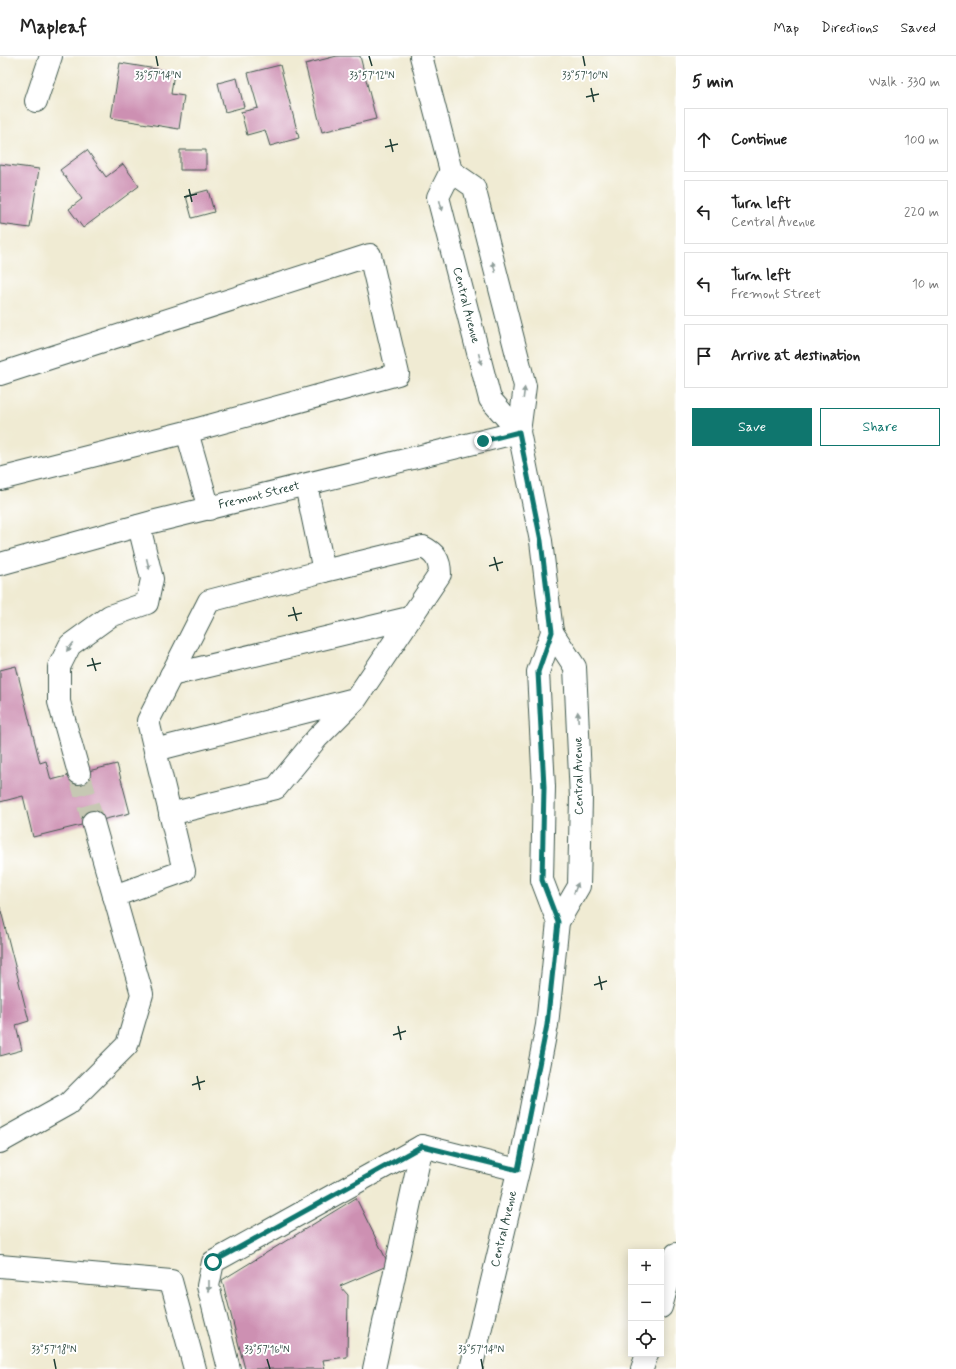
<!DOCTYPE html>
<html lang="en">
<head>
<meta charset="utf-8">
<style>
	:root { --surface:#fff; --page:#f2f2f2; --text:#222; --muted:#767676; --line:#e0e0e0; --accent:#0f766e }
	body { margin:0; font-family:Mynerve,sans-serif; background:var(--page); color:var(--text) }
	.controls { position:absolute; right:12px; bottom:12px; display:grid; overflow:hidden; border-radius:0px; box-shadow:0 2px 10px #0003 }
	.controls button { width:36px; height:36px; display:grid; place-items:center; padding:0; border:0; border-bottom:1px solid var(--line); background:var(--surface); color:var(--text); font:20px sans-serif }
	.stop { position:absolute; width:12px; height:12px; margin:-9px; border:3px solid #0f766e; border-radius:50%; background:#fff }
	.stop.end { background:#0f766e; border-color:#fff; box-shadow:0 1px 4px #0008 }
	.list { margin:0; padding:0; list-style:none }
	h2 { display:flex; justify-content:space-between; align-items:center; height:52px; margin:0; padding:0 16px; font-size:17px }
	h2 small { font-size:13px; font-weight:400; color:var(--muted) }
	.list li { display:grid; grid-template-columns:26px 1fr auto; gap:12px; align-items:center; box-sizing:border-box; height:64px; margin:0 8px 8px; padding:0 8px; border:1px solid var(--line); border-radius:0px }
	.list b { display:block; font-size:15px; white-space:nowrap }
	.list p { margin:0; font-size:13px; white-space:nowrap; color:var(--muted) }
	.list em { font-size:13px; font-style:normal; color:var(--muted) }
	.actions { display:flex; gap:8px; padding:12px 16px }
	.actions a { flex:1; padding:9px 0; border:1px solid var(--accent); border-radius:0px; text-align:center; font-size:14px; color:var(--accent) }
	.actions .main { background:var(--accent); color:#fff }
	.icon { flex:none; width:22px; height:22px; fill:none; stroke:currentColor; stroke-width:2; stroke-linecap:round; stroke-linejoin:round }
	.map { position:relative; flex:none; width:676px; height:1313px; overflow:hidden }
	header { display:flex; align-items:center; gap:24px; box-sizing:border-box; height:56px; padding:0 20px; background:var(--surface); border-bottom:1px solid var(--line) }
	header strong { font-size:19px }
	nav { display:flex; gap:22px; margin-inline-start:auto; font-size:14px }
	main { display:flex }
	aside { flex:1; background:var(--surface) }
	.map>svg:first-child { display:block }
	.building { fill:#cd90b2 }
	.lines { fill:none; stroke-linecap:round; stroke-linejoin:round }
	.minor-tunnel { stroke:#c6c8b3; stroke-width:22; stroke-dasharray:22 11; stroke-linecap:butt }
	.minor-casing { stroke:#3e574c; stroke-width:24 }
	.major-casing { stroke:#3e574c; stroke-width:24 }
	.minor { stroke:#fff; stroke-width:22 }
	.major { stroke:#fff; stroke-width:22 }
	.oneway { fill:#8f9e9a }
	.route { stroke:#0f766e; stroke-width:5 }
	.ticks { fill:none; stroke:#1f3d34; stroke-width:1.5 }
	.labels { text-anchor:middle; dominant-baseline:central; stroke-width:4; stroke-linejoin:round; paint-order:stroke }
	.street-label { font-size:12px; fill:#1f3d34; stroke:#fff }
	.ticks-label { font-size:10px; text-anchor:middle; fill:#1f3d34; stroke:#fff; stroke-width:4; stroke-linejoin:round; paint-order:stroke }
</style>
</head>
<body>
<header>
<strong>Mapleaf</strong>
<nav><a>Map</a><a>Directions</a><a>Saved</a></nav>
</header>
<main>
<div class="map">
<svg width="676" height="1313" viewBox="0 0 676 1313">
	<rect width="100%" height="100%" fill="#fff"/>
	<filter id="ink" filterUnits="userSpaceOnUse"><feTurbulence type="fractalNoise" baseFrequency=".025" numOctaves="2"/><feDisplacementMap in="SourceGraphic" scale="8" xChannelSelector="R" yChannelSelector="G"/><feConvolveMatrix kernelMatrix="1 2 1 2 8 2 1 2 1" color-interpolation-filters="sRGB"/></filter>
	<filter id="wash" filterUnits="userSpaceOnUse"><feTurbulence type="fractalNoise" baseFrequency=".012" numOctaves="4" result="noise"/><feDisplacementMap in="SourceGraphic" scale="16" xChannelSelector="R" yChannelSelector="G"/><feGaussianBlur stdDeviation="0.9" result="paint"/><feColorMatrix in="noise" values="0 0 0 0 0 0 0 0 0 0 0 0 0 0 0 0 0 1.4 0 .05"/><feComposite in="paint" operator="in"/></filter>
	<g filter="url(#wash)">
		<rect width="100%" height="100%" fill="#f0ebd3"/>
		<g id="blocks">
			<path class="building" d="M337,0h23l16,63 -54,13 -17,-68z
				M120,7l54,9 -3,22 13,2 -5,33 -68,-11z
				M280,9l19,73 -29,8 -5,-16 -18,5 -6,-23 17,-4 -10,-35z
				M237,22l7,29 -19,5 -7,-29z
				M87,94l19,27 17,-13 16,22 -56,42 -14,-19 13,-10 -22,-29z
				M180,94h26v20h-26z
				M0,108l39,5 -9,59 -30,-4z
				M208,134l6,22 -22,6 -6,-22z
				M16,610l24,97 6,-2 5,19 66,-16 13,49 -97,24 -10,-41 -23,6v-132z
				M0,851l29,114 -13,4 6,25 -22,6z
				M356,1142l33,67 -49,21 8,9 -1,62 -24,3 2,9h-80l-23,-89z"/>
		</g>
	</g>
	<g filter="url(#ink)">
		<use href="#blocks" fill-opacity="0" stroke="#3e574c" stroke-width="1"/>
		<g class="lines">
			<path class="minor-tunnel" d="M79,717l14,49"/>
			<g class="minor-casing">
				<g id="minor">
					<path d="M36,45l15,-45"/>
					<path d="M0,318l370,-119 28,119 -211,58"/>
					<path d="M0,423l187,-47 22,77"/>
					<path id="s1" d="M0,508l152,-42 367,-90"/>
					<path d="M171,619l238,-57"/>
					<path d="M155,694l200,-51"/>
					<path d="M79,717l-20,-71v-35l11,-22 40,-29 37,-13 5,-24 -13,-53"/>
					<path d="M170,758l106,-26 41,-50 39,-39 84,-125c0,-14 -5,-21 -17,-27l-99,24"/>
					<path d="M114,840l70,-25 -36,-150 61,-120 115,-30 -18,-86"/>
					<path d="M0,1086l68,-38 59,-59 15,-51 -49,-172"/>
					<path d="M0,1210l171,15 24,88"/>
					<path d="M661,1251l15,-53"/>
					<path d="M229,1313l-21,-83 5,-24 209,-116 96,24"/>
					<path d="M374,1313l48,-223"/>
					<path d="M642,1313l5,-15"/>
				</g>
			</g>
			<g class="major-casing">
				<g id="major">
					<path d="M421,0l30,115 23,16 51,199 -6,46 22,109 11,91 -14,40 6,115 -2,93 16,42"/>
					<path id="s2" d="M451,115l-13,26 52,202 29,33"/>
					<path id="s3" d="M471,1313l51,-214 25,-130 11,-103 21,-36 2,-88 -6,-131 -23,-35"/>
				</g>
			</g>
			<use href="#minor" class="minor"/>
			<use href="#major" class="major"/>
		</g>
		<defs><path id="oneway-solid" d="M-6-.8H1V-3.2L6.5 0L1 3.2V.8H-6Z"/></defs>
		<g class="oneway">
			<use href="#oneway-solid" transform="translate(441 150) rotate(76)"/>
			<use href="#oneway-solid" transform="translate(494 211) rotate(-105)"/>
			<use href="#oneway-solid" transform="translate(480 303) rotate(76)"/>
			<use href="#oneway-solid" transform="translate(524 337) rotate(-83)"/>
			<use href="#oneway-solid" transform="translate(148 508) rotate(76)"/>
			<use href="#oneway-solid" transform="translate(70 591) rotate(129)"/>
			<use href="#oneway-solid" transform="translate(578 661) rotate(-93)"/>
			<use href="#oneway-solid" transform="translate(576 832) rotate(-68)"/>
			<use href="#oneway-solid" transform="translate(209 1230) rotate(90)"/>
		</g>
	</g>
	<g class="lines" filter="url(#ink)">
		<path class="route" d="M213,1206l209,-116 96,24 29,-145 11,-103 -16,-42 2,-93 -6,-115 14,-40 -11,-91 -22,-109 -36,9"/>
	</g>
	<path class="ticks" d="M156,0l2,10M369,0l3,10M583,0l2,10M591,32l3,14M586,41l13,-3M390,83l3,13M385,91l13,-3M189,133l3,13M184,141l13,-3M494,501l4,14M489,510l14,-4M293,551l4,14M288,560l14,-3M92,602l4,13M87,610l14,-3M599,920l3,14M594,929l13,-4M398,970l3,14M393,979l13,-4M197,1020l3,14M192,1029l13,-4M54,1303l2,10M267,1303l3,10M481,1303l2,10"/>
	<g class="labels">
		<g class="street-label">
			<text stroke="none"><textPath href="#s2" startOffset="141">Central Avenue</textPath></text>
			<text stroke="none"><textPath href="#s1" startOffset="268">Fremont Street</textPath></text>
			<text transform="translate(579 720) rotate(-91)">Central Avenue</text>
			<text stroke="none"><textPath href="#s3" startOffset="144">Central Avenue</textPath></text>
		</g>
	</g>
	<g class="ticks-label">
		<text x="158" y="23">33°57'14"N</text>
		<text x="372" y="23">33°57'12"N</text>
		<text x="585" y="23">33°57'10"N</text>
		<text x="54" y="1297">33°57'18"N</text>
		<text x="267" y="1297">33°57'16"N</text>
		<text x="481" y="1297">33°57'14"N</text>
	</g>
</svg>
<div class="controls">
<button>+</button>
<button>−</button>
<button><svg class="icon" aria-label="locate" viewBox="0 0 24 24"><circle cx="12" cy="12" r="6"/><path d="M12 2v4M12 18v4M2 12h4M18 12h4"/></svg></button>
</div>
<div class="stop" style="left:213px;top:1206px"></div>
<div class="stop end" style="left:483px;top:385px"></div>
</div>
<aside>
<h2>5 min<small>Walk · 330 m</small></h2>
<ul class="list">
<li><svg class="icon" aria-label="ahead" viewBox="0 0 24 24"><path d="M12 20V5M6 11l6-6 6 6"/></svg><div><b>Continue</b></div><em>100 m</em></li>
<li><svg class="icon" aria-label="left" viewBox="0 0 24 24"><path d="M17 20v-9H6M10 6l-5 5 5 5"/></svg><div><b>Turn left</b><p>Central Avenue</p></div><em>220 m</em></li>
<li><svg class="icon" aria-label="left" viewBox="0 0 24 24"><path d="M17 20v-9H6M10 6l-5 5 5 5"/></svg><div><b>Turn left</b><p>Fremont Street</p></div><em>10 m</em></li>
<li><svg class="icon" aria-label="arrive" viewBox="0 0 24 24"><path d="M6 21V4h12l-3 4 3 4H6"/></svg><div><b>Arrive at destination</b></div></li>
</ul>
<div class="actions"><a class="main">Save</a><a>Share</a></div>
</aside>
</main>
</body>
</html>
